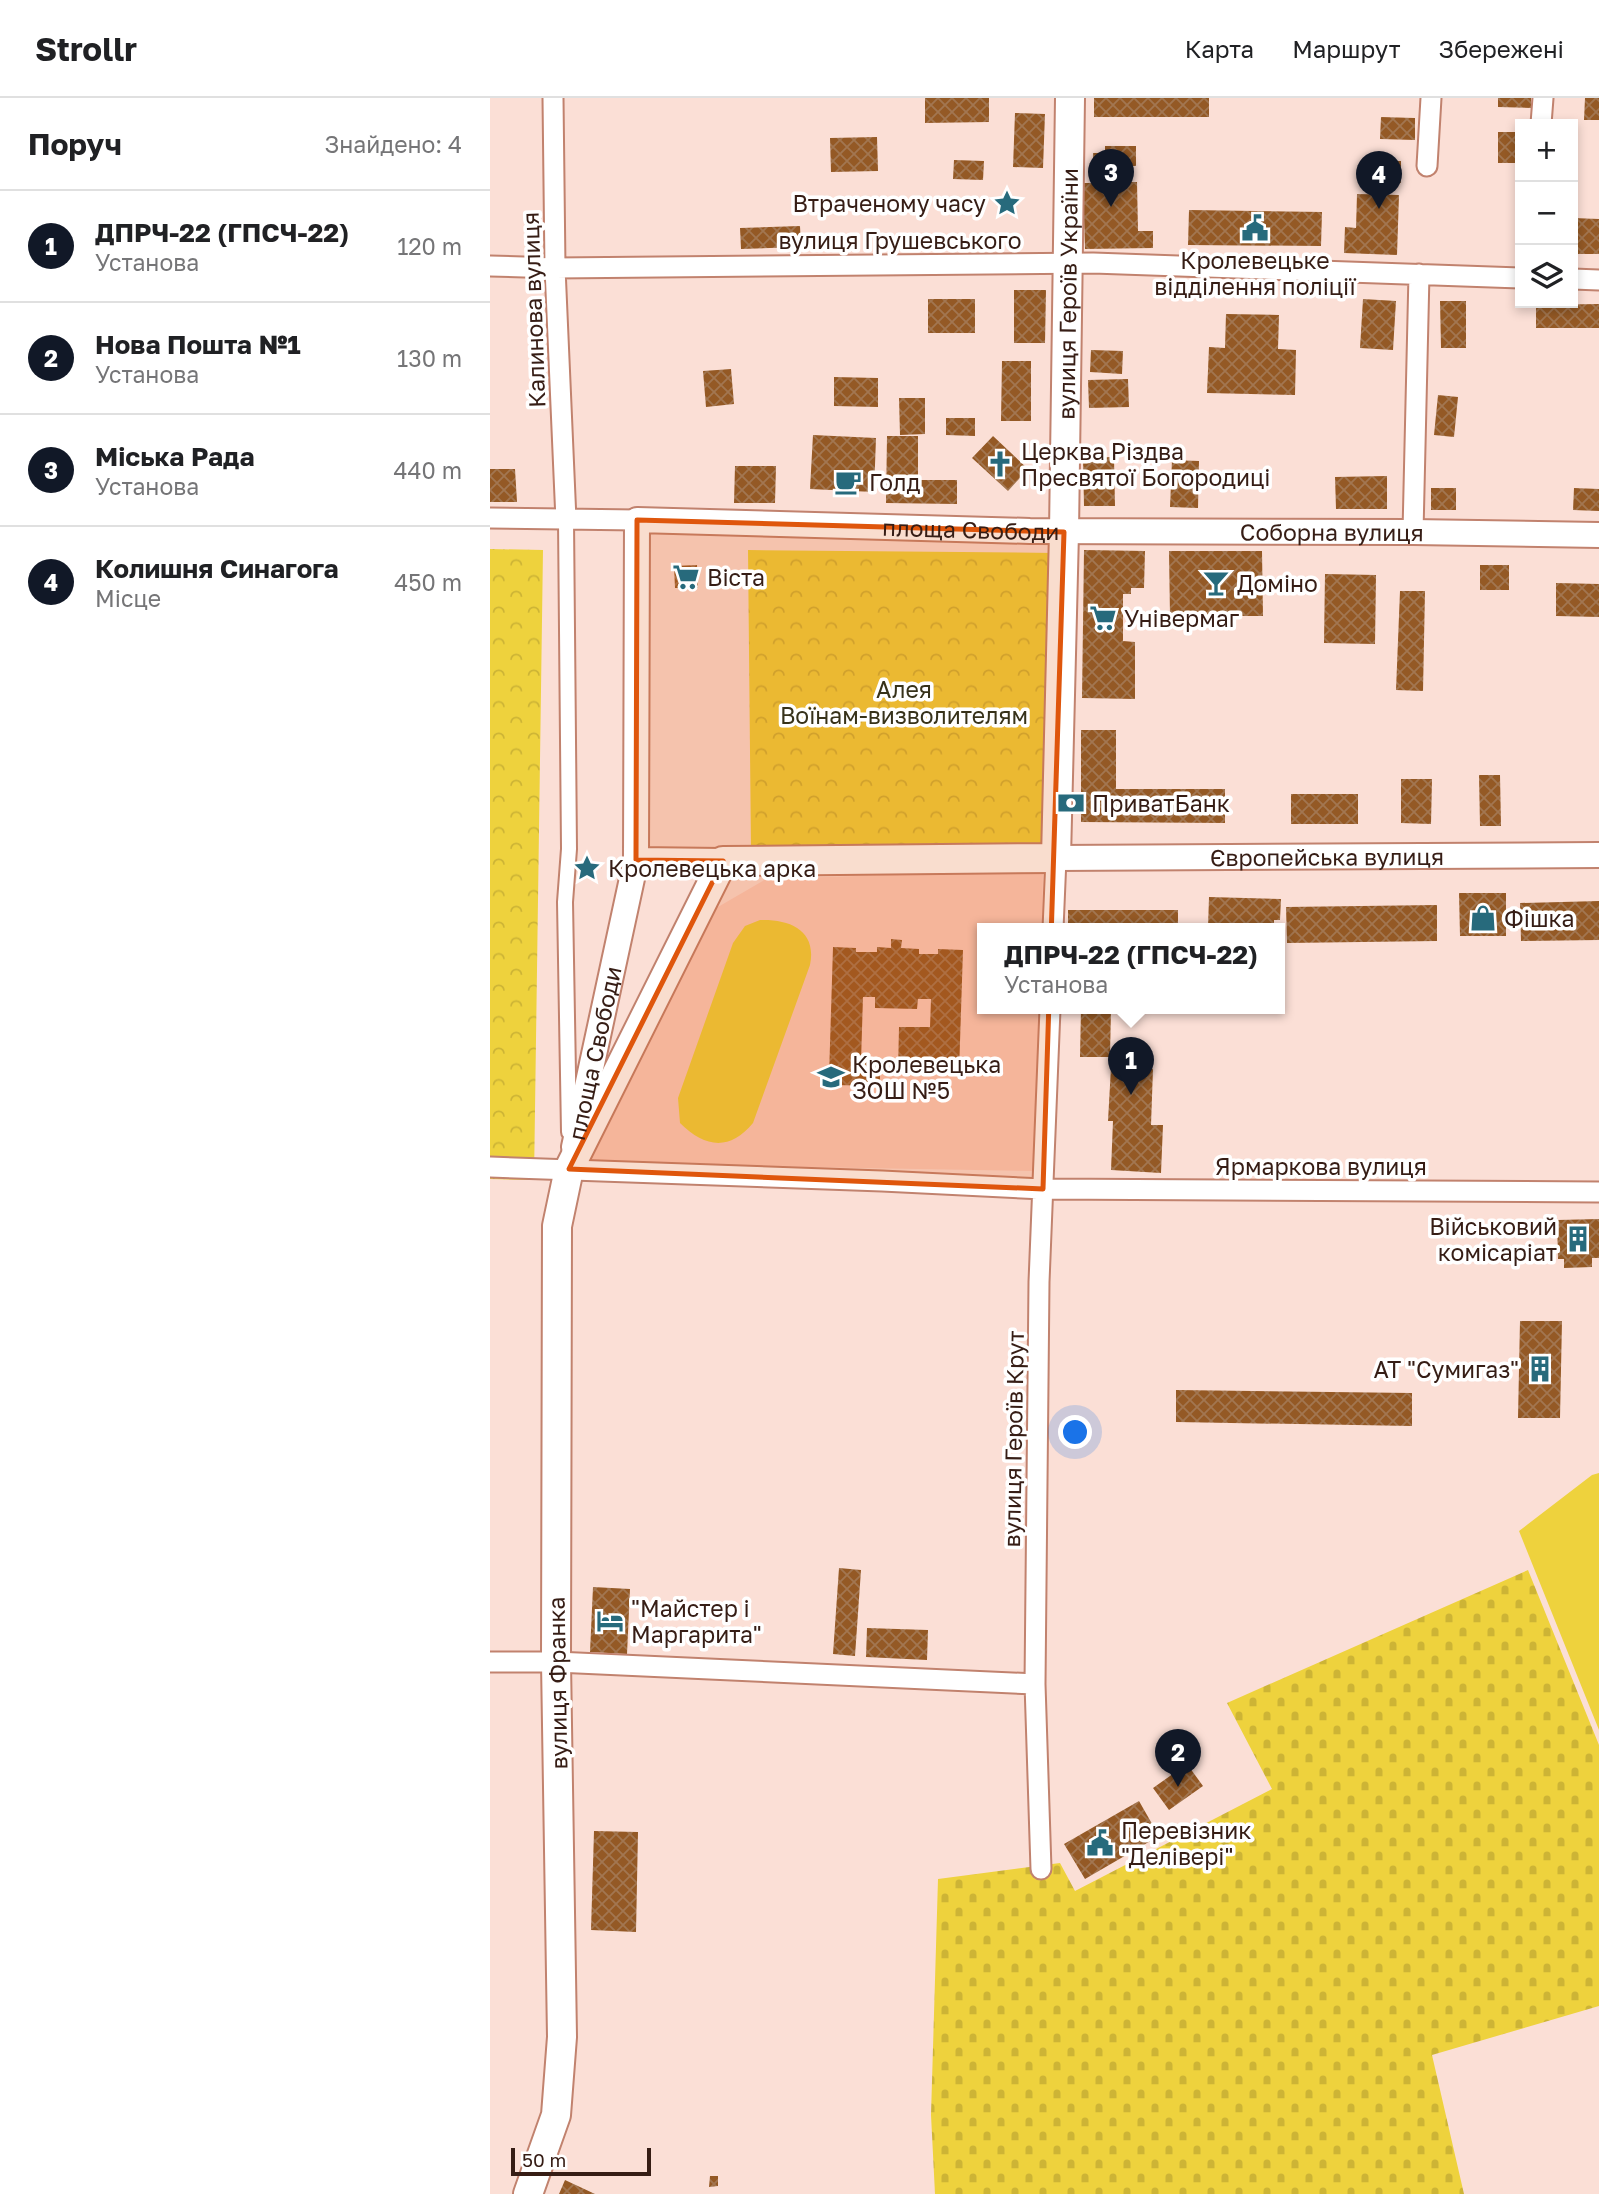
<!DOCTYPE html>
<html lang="uk">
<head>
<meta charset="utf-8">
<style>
	:root { --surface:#fff; --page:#f2f2f2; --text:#202124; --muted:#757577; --line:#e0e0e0; --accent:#111827 }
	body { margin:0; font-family:"Golos Text",sans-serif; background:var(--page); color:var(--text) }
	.controls { position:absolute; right:21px; top:21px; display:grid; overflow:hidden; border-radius:0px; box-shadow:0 4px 10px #0003 }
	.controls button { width:63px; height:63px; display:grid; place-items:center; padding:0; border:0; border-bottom:2px solid var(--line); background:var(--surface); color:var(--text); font:35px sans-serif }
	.scale { position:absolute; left:21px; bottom:18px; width:140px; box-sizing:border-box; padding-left:7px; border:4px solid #361d15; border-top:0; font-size:19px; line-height:24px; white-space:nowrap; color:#361d15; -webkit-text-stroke:5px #fff; paint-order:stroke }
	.you { position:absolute; left:586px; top:1335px; width:24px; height:24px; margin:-18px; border:5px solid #fff; border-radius:50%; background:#1a73e8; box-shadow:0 0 0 10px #1a73e833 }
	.badge { display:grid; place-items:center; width:46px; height:46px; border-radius:50%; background:var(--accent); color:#fff; font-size:23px; font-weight:700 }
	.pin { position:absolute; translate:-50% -58px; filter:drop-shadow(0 2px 4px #0008) }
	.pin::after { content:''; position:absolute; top:37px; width:24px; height:21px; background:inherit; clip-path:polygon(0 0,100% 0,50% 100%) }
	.popup { position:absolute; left:487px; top:825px; width:308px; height:91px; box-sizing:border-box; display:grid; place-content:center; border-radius:0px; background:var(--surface); filter:drop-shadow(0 2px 5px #0005); font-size:23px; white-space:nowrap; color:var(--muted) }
	.popup b { font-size:26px; color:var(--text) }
	.popup::after { content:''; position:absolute; left:50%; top:100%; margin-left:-14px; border:14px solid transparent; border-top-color:var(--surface) }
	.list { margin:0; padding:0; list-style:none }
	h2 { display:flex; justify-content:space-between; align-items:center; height:91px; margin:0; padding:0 28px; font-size:30px }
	h2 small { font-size:23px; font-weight:400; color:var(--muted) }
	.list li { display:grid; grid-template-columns:46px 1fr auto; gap:21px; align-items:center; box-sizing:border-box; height:112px; padding:0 28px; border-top:2px solid var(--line) }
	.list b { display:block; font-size:26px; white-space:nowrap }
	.list p { margin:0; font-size:23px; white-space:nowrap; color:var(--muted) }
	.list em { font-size:23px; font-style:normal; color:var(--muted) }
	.icon { flex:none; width:38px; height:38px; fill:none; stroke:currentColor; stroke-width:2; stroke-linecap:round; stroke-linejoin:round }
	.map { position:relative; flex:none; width:1109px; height:2096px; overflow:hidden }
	header { display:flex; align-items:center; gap:42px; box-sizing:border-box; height:98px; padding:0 35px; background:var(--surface); border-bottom:2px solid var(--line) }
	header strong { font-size:33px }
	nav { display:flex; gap:38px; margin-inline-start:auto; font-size:24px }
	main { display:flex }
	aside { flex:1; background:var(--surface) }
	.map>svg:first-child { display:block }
	.built { fill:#fbcdbf }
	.grass { fill:#eed23d }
	.cemetery { fill:url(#cemetery-stones) }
	.park { fill:url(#park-crowns) }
	.building { fill:url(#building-cross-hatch) }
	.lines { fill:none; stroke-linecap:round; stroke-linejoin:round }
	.pedestrian-casing { stroke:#c1826e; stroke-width:18 }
	.minor-casing { stroke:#c1826e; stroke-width:23 }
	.tertiary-casing { stroke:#c1826e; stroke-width:28 }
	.secondary-casing { stroke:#c1826e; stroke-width:32 }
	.pedestrian { stroke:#fff; stroke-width:14 }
	.minor { stroke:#fff; stroke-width:19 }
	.tertiary { stroke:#fff; stroke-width:24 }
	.secondary { stroke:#fff; stroke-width:28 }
	.marked { fill:#df560c; fill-opacity:0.2; stroke:#df560c; stroke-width:5; stroke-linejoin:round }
	.labels { text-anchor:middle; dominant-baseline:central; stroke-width:7; stroke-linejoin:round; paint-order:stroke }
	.poi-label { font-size:23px; fill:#361d15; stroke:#fff; text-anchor:start }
	.street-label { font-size:23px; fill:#361d15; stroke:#fff }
	.park-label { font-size:23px; fill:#37321a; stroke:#fff }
</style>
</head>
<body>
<header>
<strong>Strollr</strong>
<nav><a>Карта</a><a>Маршрут</a><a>Збережені</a></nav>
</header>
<main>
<aside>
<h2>Поруч<small>Знайдено: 4</small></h2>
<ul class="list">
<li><span class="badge">1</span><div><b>ДПРЧ-22 (ГПСЧ-22)</b><p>Установа</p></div><em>120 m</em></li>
<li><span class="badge">2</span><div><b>Нова Пошта №1</b><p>Установа</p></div><em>130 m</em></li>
<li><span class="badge">3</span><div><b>Міська Рада</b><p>Установа</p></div><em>440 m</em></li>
<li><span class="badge">4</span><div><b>Колишня Синагога</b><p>Місце</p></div><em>450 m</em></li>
</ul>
</aside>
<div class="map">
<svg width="1109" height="2096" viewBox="0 0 1109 2096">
	<defs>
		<pattern id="cemetery-stones" width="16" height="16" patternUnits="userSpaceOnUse" patternTransform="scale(1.75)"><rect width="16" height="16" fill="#eed23d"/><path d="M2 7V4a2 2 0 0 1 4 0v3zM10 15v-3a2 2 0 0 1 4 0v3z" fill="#cdb435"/></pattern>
		<pattern id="park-crowns" width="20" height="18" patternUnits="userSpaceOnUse" patternTransform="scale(1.75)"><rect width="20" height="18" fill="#eed23d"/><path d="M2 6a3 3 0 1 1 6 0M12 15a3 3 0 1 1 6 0" fill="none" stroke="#cdb435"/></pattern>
		<pattern id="building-cross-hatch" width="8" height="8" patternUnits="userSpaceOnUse" patternTransform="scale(1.75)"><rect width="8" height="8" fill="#945925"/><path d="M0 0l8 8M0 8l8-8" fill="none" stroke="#a27651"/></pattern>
	</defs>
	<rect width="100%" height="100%" fill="#fbdfd6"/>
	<path class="built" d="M553,772l-1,59h-60v80h58l-5,162 -448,-8 112,-245 67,-39z"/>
	<path class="grass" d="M270,822c31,-1 57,11 50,45l-57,158c-23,28 -48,25 -73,0l-2,-25 55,-155 12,-17z
		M1109,1375v257l-80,-199 73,-56z"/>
	<path class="cemetery" d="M1038,1472l71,175v261l-167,49 32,139h-529l-4,-79 7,-236 122,-16 15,28 197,-102 -45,-86z"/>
	<path class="park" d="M0,451l53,1 -9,630 -44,-1z
		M258,452l309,3 -7,299 -299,-1z"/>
	<path class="building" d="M435,0h64v24l-64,1z
		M604,0h115v19h-115z
		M1008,0h33v10l-33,-1z
		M1095,0h14v22h-15z
		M525,15l30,1 -2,54 -30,-1z
		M891,19l34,1v22l-35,-1z
		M1008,34h22v31h-22z
		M387,39l1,34 -47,1 -1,-34z
		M615,48h31v20h-23v16h24l1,49h15v17l-68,1 -2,-66h10v-30h12z
		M464,62l30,1 -1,19 -30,-1z
		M871,63h40v22h-40z
		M867,96l42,1 -2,60 -53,-2 1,-26 11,1z
		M699,112l133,2 -1,34 -133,-1z
		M1083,120l26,1v35h-26z
		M310,128l1,21 -60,2 -1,-21z
		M524,192h32l-1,53h-31z
		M438,201h47v34h-47z
		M873,201l33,2 -3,49 -33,-2z
		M950,203h26v47h-25z
		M1109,206v24h-63v-23z
		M736,216l53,1 -1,34 18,1 -1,45 -88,-2 2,-46 16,1z
		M601,252l32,1 -1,23 -32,-2z
		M512,263h29v60h-30z
		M241,271l3,35 -28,3 -3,-36z
		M344,279l44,1v29l-44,-1z
		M638,281l1,28 -40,1 -1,-28z
		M948,297l20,2 -4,40 -20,-2z
		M409,300h26v36l-25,1z
		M456,320h29v18l-29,-1z
		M323,337l63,3 -2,54 -64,-3z
		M397,338h31v44h39v24l-71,-1z
		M503,338l35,33 -20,22 -36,-33z
		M624,359l1,49h-31l-1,-48z
		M682,362l27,1 -1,47 -28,-1z
		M245,368h41l-1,37h-41z
		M0,371h25l2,33h-27z
		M897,378v33h-51l-1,-32z
		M941,390h25v22h-25z
		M1084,390l25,1v22l-26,-1z
		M594,452l61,1 -1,37h-13v6h-8v47l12,1v57l-53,-1z
		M679,453h93l1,65h-93z
		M207,467l1,23h-23l-1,-22z
		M990,467h29v25h-29z
		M835,476l51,1 -1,69 -51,-1z
		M1066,485l43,1v33l-43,-1z
		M910,493h25l-2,100 -27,-1z
		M591,632h35v59h109v34l-144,-1z
		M989,677h21l1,51h-21z
		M911,681h31l-1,45 -30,-1z
		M801,696h67v30h-67z
		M969,795h47v43h-46z
		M719,799l72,2 -1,21h-6v9l-66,-1z
		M1109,803v39l-78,1 -1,-38z
		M947,807v36l-150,2 -1,-36z
		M578,812h110v19h-110z
		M401,841l11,1 -1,8 18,1v5h19v-5l25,1 -4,123 -61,-2 1,-44h31l1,-28h-13l-1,10 -42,-1v-11h-12l-2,65 19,1v23l-47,-1v-9h-4l4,-129 23,1v4h21v-5l14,1z
		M591,911h30l-1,48h-30z
		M621,969l42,2 -2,56h12l-2,48 -50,-3 2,-49h-5z
		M1109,1121v39h-7v9l-28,1v-9h-6l-1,-39z
		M1030,1223h42l-2,97h-42z
		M686,1292l236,3v33l-236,-4z
		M349,1470l22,2 -6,86 -22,-2z
		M103,1489l37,2 -3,65 -37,-2z
		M377,1530l61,2 -1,30 -61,-3z
		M697,1666l16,22 -34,24 -16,-22z
		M649,1703l20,35 -74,43 -21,-35z
		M104,1733l44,1 -2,100 -45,-2z
		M220,2078h8v10l-9,1z
		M75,2082l30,14h-36z"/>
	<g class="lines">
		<g class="pedestrian-casing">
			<path id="pedestrian" d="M76,422l3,329 -4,53 4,230"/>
		</g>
		<g class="minor-casing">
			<path id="minor" d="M63,0l2,170 11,252
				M1051,26l2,-26
				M937,68l4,-68
				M0,168l65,2 538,-5 427,15
				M1083,181l26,1
				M0,420l147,2
				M923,434l6,-258
				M563,831l3,-71
				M0,1069l392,14 161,8 556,3
				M0,1564h66l479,22
				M551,1771l-6,-185 4,-402 11,-273"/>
		</g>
		<g class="tertiary-casing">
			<g id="tertiary">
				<path id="s1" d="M566,760l543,-3"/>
				<path id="s2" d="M233,763l-87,-1 1,-340 393,11 383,1 186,3"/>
				<path id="s3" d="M84,1049l62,-287"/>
			</g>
		</g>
		<g class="secondary-casing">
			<g id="secondary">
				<path id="s4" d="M38,2096l28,-79 6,-78 -6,-375 1,-436 12,-57 154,-308 333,-3 8,-326 6,-434"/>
			</g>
		</g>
		<use href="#pedestrian" class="pedestrian"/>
		<use href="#minor" class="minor"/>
		<use href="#tertiary" class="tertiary"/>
		<use href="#secondary" class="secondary"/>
	</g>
	<path class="marked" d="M147,422l427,12 -21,657 -474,-20 154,-308 -87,-1z"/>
	<defs>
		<g id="sight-bare" transform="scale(2.1)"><path d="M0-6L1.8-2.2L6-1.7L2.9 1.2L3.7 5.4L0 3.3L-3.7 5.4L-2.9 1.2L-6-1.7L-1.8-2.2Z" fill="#276a7c" stroke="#fff" stroke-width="2.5" paint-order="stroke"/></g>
		<g id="civic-bare" transform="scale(2.1)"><path d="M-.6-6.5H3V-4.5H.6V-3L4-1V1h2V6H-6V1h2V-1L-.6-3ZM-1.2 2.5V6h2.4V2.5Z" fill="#276a7c" stroke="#fff" stroke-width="2.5" paint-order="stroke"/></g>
		<g id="church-bare" transform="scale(2.1)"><path d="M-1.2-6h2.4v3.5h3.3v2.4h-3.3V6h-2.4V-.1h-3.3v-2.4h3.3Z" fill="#276a7c" stroke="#fff" stroke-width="2.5" paint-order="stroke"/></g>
		<g id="cafe-bare" transform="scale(2.1)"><path d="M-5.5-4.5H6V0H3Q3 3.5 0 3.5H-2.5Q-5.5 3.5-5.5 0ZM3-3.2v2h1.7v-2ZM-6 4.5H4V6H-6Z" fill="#276a7c" stroke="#fff" stroke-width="2.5" paint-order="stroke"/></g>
		<g id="supermarket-bare" transform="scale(2.1)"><path d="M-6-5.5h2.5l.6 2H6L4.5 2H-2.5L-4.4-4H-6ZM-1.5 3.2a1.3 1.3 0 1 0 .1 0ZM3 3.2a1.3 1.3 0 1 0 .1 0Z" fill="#276a7c" stroke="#fff" stroke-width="2.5" paint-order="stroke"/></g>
		<g id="bar-bare" transform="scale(2.1)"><path d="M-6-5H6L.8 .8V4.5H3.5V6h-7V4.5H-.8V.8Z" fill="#276a7c" stroke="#fff" stroke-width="2.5" paint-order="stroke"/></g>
		<g id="bank-bare" transform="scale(2.1)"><path d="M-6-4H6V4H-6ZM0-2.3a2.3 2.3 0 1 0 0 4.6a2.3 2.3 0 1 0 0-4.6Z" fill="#276a7c" stroke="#fff" stroke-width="2.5" paint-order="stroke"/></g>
		<g id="shop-bare" transform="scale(2.1)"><path d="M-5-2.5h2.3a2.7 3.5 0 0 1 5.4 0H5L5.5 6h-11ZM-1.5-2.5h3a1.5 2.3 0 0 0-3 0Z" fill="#276a7c" stroke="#fff" stroke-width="2.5" paint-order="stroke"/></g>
		<g id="school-bare" transform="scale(2.1)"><path d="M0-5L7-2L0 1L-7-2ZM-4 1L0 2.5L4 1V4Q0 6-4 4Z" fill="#276a7c" stroke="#fff" stroke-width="2.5" paint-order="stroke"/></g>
		<g id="building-bare" transform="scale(2.1)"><path d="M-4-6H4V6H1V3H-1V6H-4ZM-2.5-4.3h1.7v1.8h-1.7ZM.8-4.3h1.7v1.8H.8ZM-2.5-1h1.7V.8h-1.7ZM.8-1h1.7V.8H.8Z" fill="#276a7c" stroke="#fff" stroke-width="2.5" paint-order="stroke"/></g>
		<g id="hotel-bare" transform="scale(2.1)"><path d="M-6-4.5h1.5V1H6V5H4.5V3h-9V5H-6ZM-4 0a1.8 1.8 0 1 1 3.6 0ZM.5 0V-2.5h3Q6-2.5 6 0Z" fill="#276a7c" stroke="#fff" stroke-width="2.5" paint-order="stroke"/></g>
	</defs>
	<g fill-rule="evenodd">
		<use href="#sight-bare" x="517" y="105"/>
		<use href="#civic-bare" x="765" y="130"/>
		<use href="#church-bare" x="510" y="366"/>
		<use href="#cafe-bare" x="358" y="384"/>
		<use href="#supermarket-bare" x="196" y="479"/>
		<use href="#bar-bare" x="726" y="485"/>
		<use href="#supermarket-bare" x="613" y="520"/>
		<use href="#bank-bare" x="581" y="705"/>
		<use href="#sight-bare" x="97" y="770"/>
		<use href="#shop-bare" x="993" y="820"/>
		<use href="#school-bare" x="341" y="979"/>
		<use href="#building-bare" x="1088" y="1141"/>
		<use href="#building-bare" x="1050" y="1271"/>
		<use href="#hotel-bare" x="120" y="1523"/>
		<use href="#civic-bare" x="610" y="1745"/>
	</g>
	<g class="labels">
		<g class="poi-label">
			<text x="496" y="105" text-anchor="end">Втраченому часу</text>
			<text x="765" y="162" text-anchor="middle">Кролевецьке<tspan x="765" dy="26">відділення поліції</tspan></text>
			<text x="531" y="353">Церква Різдва<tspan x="531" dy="26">Пресвятої Богородиці</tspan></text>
			<text x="379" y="384">Голд</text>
			<text x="217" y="479">Віста</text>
			<text x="747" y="485">Доміно</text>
			<text x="634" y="520">Універмаг</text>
			<text x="602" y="705">ПриватБанк</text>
			<text x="118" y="770">Кролевецька арка</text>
			<text x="1014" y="820">Фішка</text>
			<text x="362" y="966">Кролевецька<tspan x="362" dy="26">ЗОШ №5</tspan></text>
			<text x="1067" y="1128" text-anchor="end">Військовий<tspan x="1067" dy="26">комісаріат</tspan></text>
			<text x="1029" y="1271" text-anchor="end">АТ "Сумигаз"</text>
			<text x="141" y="1510">"Майстер і<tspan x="141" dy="26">Маргарита"</tspan></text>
			<text x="631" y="1732">Перевізник<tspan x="631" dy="26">"Делівері"</tspan></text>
		</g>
		<g class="street-label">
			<text x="410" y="142">вулиця Грушевського</text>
			<text stroke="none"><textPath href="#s4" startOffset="2273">вулиця Героїв України</textPath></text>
			<text transform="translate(43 212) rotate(-92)">Калинова вулиця</text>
			<text stroke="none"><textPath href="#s2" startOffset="1122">Соборна вулиця</textPath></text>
			<text stroke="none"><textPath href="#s2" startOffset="761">площа Свободи</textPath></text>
			<text stroke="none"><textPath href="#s1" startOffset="271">Європейська вулиця</textPath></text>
			<text stroke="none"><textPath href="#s3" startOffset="96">площа Свободи</textPath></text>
			<text x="831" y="1068">Ярмаркова вулиця</text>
			<text transform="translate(523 1341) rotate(-89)">вулиця Героїв Крут</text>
			<text transform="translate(67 1585) rotate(-91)">вулиця Франка</text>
		</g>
		<g class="park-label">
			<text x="414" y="591">Алея<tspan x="414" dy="26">Воїнам-визволителям</tspan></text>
		</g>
	</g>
</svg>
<div class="controls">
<button>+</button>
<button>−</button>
<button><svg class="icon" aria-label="layers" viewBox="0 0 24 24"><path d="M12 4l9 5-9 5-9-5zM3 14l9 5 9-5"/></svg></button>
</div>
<div class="scale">50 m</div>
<div class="you"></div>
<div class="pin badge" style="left:641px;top:997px">1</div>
<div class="popup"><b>ДПРЧ-22 (ГПСЧ-22)</b>Установа</div>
<div class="pin badge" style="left:688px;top:1689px">2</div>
<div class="pin badge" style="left:621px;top:109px">3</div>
<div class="pin badge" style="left:889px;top:111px">4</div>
</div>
</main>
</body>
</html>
